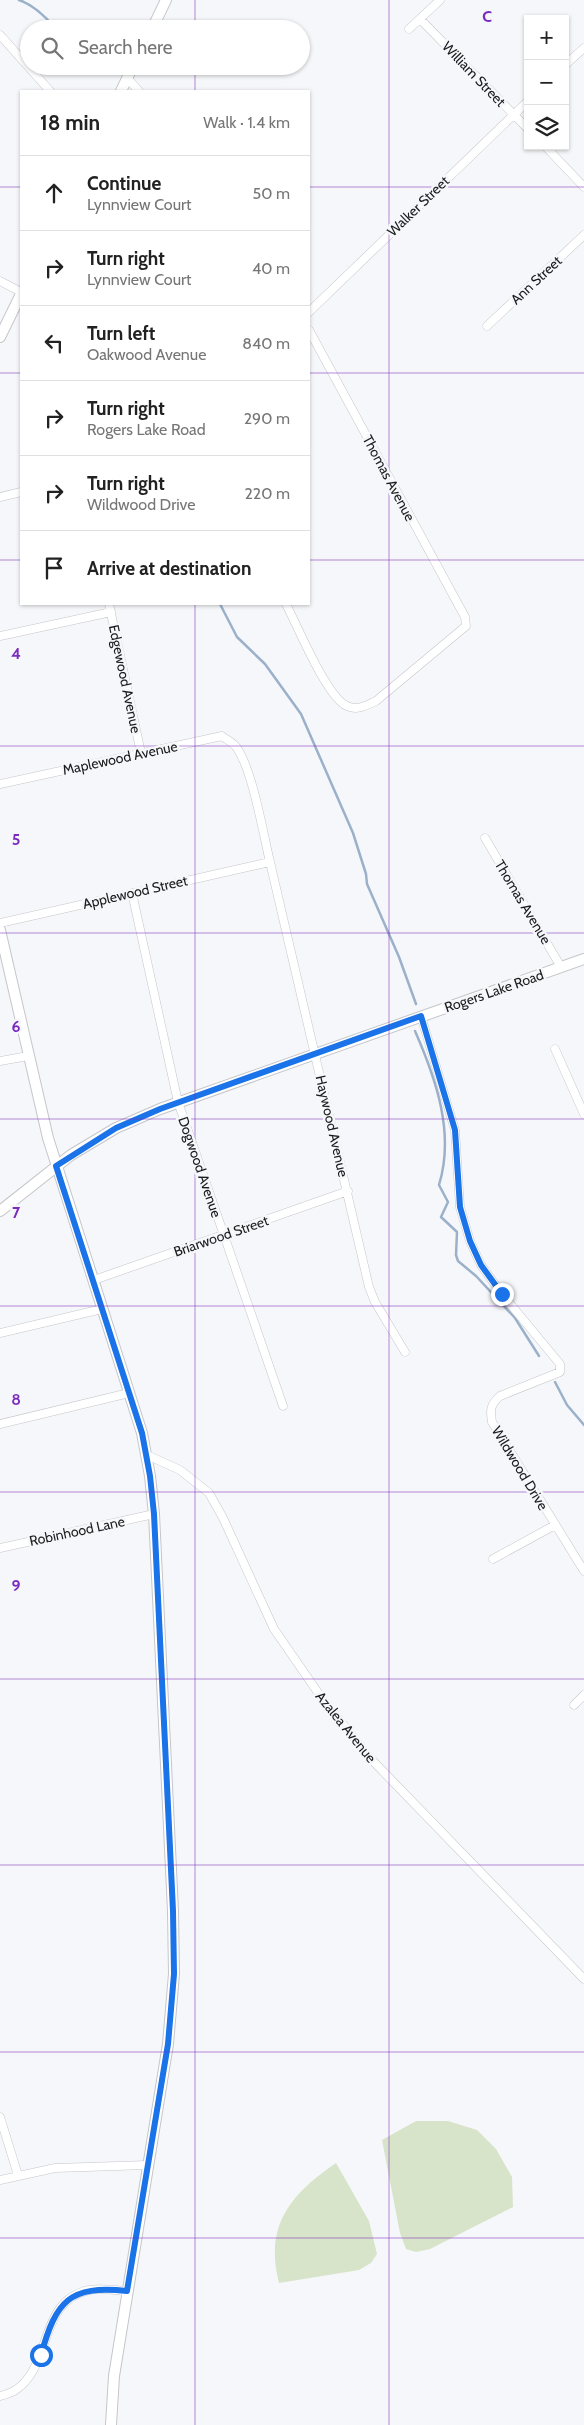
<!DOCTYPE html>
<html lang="en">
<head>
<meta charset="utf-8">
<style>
	:root { --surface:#fff; --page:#f2f2f2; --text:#222; --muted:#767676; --line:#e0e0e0 }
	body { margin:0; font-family:Cabin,sans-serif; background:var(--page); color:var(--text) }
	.controls { position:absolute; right:15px; top:15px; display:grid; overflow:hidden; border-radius:0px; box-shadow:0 1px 4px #0004 }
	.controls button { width:45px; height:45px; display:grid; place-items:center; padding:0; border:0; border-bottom:1px solid var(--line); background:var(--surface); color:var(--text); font:25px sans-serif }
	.stop { position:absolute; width:15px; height:15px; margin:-11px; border:4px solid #1a73e8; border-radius:50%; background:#fff }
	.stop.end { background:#1a73e8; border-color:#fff; box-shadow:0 1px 5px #0008 }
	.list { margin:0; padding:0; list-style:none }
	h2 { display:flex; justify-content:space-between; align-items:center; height:65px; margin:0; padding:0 20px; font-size:21px }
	h2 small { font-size:16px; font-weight:400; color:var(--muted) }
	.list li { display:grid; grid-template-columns:32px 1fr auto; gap:15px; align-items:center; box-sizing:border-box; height:75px; padding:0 20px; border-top:1px solid var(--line) }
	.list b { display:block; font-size:19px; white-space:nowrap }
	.list p { margin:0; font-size:16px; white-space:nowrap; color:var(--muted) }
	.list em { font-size:16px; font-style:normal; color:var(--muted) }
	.icon { flex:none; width:28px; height:28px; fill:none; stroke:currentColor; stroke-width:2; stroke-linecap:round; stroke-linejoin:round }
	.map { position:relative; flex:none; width:584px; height:2425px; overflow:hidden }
	.search { position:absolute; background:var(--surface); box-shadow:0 1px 4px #0004; left:20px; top:20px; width:290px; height:55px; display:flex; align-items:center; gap:12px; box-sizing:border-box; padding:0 18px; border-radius:28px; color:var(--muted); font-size:19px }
	.panel { position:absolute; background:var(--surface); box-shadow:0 1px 4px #0004; left:20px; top:90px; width:290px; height:515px; border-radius:0px }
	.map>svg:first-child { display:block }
	.green { fill:#d7e4c9 }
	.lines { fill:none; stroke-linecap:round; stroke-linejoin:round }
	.stream { stroke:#9bb1ca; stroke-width:2.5 }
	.street-casing { stroke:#c5c6c9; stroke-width:9 }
	.secondary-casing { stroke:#c5c6c9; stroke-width:12 }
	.street { stroke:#fff; stroke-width:8 }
	.secondary { stroke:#fff; stroke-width:10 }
	.route { stroke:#1a73e8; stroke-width:6 }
	.grid { fill:none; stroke:#7b2cbf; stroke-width:1; stroke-opacity:0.55 }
	.labels { text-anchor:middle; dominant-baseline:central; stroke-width:5; stroke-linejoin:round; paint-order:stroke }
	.street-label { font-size:14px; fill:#1b1c1d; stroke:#f6f7fa }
	.grid-label { font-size:16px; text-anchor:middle; font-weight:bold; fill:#7b2cbf; stroke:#f6f7fa; stroke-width:5; stroke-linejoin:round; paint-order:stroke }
</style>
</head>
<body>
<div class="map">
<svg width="584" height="2425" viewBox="0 0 584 2425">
	<rect width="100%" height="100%" fill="#f6f7fa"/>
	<path class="green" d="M416,2121h32l29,9 19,19 16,28 1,30 -83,42 -14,3 -10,-3 -6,-16 -18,-93z
		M336,2163l33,58 8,33 -6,9 -12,7 -80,13c-15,-58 12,-89 57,-120z"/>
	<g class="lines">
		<path class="stream" d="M19,0c15,5 27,17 37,29
			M220,604l17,33 28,27 36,50 52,119 13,41 1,10 32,73 17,47
			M415,1031c21,48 40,102 24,154l9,17 -7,15 16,15 -1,23 2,6 18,15 39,42 24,38
			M555,1382l12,23 17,20"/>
		<g class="street-casing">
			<path id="street" d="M420,19l108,110
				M409,29l31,-29
				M0,35l50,56
				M565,65l19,-17
				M127,78l12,13
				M545,146l39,41
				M0,281l21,11
				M309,312l219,-211
				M487,326l97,-91
				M0,497l21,-5
				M109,604l32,149
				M286,604c11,21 41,94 61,102 10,5 20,-1 29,-5l90,-75 -1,-9 -156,-287
				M0,636l111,-24
				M0,784l222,-48c5,4 12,7 15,12 16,24 26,85 33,114l99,425 6,15 30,50
				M485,838l76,129
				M132,893l46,209 105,304
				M0,923l270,-61
				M421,1016l34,114 5,77 10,34 11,24 21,29 58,70v8l-60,24c-10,9 -10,14 -8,26l92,149
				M555,1049l29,65
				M0,1061l28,-5
				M94,1280l254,-89
				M0,1333l102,-24
				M0,1424l129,-31
				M147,1455l33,15 29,23 14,25 51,111 47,68 51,63 212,219
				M0,1548l154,-34
				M493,1559l62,-34
				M574,1705l10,-10
				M0,2117l18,58
				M0,2180l55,-12 93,-3
				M0,2396c5,-1 10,-3 14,-5 39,-23 23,-90 75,-101 12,-2 26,0 38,1"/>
		</g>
		<g class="secondary-casing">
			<path id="secondary" d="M152,29l14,-29
				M121,91l12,-25
				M0,337l21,-43
				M0,930l48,208 94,295 8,43 4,38 19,397 1,63 -6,70 -54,332 -3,49
				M0,1211l71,-56 45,-27 44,-19 424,-150"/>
		</g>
		<use href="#street" class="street"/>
		<use href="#secondary" class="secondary"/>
	</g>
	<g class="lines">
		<path class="route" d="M41,2355c15,-54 28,-70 86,-64l41,-247 6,-70 -1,-63 -19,-397 -4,-38 -8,-43 -86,-267 60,-38 44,-19 261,-93 34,114 5,77 10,34 11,24 21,29"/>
	</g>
	<path class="grid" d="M195,0v29M389,0v2425M195,66v25M0,187h21M309,187h275M0,373h21M309,373h275M0,560h21M309,560h275M195,604v1821M0,746h584M0,933h584M0,1119h584M0,1306h584M0,1492h584M0,1679h584M0,1865h584M0,2052h584M0,2238h584"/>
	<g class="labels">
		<g class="street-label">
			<text transform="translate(474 74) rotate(46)">William Street</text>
			<text transform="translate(418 206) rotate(-44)">Walker Street</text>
			<text transform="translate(536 280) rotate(-43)">Ann Street</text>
			<text transform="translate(389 478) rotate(62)">Thomas Avenue</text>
			<text transform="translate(125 679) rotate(78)">Edgewood Avenue</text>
			<text transform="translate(120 758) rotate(-12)">Maplewood Avenue</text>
			<text transform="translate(135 892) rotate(-13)">Applewood Street</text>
			<text transform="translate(523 902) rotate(59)">Thomas Avenue</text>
			<text transform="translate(494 991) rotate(-19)">Rogers Lake Road</text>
			<text transform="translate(332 1126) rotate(77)">Haywood Avenue</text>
			<text transform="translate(200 1167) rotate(71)">Dogwood Avenue</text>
			<text transform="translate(221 1236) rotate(-19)">Briarwood Street</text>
			<text transform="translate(520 1468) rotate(59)">Wildwood Drive</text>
			<text transform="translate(77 1531) rotate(-12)">Robinhood Lane</text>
			<text transform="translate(346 1727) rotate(51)">Azalea Avenue</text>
		</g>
	</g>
	<g class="grid-label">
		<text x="487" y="22">C</text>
		<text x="16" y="659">4</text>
		<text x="16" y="845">5</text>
		<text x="16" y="1032">6</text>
		<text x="16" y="1218">7</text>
		<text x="16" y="1405">8</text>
		<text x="16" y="1591">9</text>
	</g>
</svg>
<div class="controls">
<button>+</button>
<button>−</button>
<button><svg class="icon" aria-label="layers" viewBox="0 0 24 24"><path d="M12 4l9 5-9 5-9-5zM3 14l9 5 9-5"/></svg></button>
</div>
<div class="stop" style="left:41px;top:2355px"></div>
<div class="stop end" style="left:502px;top:1294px"></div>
<div class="search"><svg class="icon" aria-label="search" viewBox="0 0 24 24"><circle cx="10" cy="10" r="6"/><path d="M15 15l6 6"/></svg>Search here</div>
<section class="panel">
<h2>18 min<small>Walk · 1.4 km</small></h2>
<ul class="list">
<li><svg class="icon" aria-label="ahead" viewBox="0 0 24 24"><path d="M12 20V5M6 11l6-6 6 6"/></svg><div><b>Continue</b><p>Lynnview Court</p></div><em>50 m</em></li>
<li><svg class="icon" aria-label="right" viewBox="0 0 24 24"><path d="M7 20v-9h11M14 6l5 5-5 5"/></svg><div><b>Turn right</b><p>Lynnview Court</p></div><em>40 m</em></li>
<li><svg class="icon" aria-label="left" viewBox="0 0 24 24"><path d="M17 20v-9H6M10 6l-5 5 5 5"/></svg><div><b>Turn left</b><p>Oakwood Avenue</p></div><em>840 m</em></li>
<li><svg class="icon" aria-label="right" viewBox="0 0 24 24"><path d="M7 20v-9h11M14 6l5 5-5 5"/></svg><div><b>Turn right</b><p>Rogers Lake Road</p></div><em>290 m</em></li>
<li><svg class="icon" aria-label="right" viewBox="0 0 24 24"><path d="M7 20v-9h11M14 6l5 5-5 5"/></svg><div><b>Turn right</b><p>Wildwood Drive</p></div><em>220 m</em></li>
<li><svg class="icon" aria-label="arrive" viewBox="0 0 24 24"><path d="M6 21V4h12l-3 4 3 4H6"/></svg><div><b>Arrive at destination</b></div></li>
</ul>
</section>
</div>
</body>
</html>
